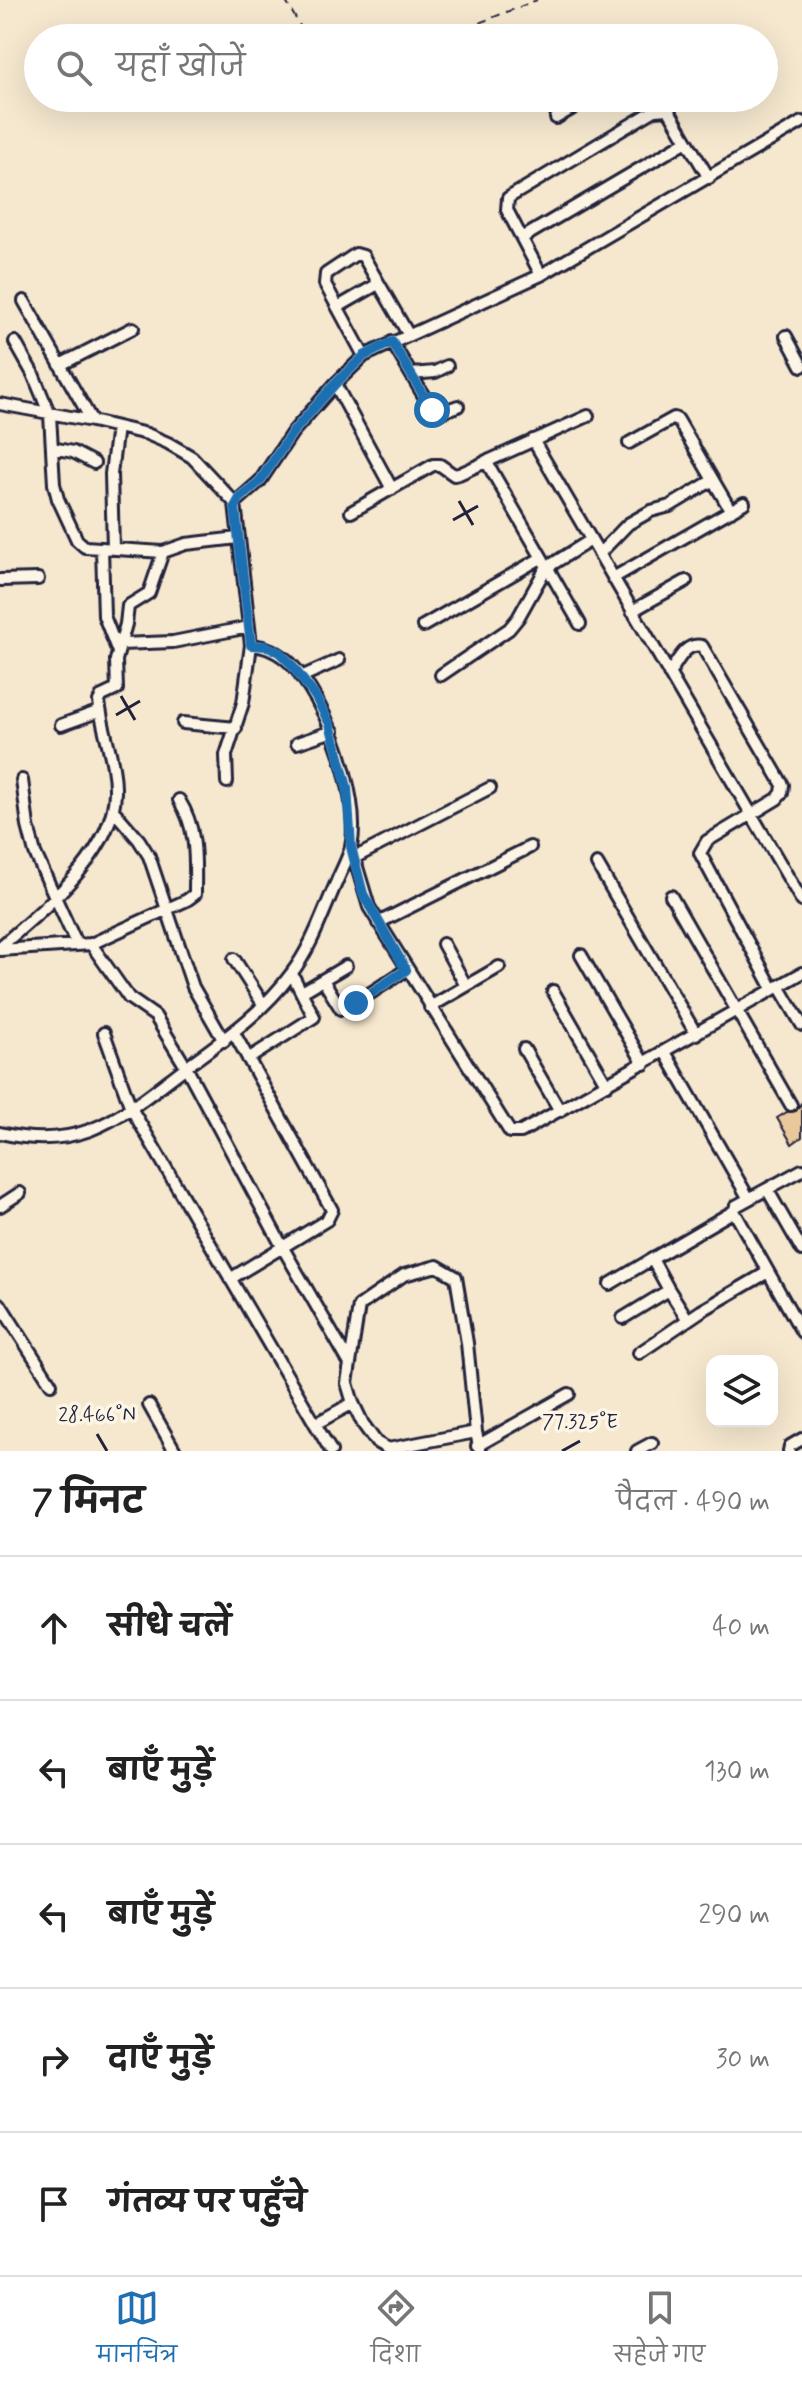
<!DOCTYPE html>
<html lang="hi">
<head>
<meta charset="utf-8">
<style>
	:root { --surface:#fff; --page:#f2f2f2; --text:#222; --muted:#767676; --line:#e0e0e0; --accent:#1f6fb2 }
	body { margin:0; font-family:Mynerve,"Playpen Sans Deva",sans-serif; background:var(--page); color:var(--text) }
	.controls { position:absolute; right:24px; bottom:24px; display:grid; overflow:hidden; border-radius:16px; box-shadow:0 8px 32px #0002 }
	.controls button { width:72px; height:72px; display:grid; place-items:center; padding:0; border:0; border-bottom:2px solid var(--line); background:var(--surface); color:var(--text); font:40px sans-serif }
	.stop { position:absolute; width:24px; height:24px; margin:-18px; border:6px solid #1f6fb2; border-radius:50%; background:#fff }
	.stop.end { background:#1f6fb2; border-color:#fff; box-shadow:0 2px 8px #0008 }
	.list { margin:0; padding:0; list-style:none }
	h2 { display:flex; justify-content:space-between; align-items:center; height:104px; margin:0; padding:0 32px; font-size:34px }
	h2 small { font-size:26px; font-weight:400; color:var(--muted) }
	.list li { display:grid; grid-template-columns:52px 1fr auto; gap:24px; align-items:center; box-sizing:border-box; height:144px; padding:0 32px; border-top:2px solid var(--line) }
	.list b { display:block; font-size:30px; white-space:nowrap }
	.list em { font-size:26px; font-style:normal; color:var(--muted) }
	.icon { flex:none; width:44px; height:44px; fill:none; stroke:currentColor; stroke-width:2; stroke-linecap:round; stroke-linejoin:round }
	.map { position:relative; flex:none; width:802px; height:1451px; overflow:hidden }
	.search { position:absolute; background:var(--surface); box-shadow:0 8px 32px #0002; left:24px; right:24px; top:24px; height:88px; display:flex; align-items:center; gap:20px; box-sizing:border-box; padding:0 28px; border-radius:44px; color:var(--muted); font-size:30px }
	.sheet { height:824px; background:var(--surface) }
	nav { display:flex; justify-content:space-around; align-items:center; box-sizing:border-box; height:112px; border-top:2px solid var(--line); background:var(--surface); font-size:22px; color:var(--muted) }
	nav a { display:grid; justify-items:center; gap:4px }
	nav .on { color:var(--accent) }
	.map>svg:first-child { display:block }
	.building { fill:#e9c99b; stroke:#22223b; stroke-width:2 }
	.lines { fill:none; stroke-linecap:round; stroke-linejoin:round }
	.minor-casing { stroke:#22223b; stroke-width:16 }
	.path { stroke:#22223b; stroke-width:2; stroke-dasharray:8 6; stroke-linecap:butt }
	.minor { stroke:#fcf5e5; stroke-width:10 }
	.route { stroke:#1f6fb2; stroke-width:10 }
	.ticks { fill:none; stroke:#22223b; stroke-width:3 }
	.ticks-label { font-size:20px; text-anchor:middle; fill:#22223b; stroke:#fcf5e5; stroke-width:7; stroke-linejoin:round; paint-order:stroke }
</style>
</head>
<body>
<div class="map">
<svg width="802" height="1451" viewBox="0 0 802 1451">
	<rect width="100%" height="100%" fill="#f6e8cf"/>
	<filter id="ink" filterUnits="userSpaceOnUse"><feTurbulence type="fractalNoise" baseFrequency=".0125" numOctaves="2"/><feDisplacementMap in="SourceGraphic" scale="16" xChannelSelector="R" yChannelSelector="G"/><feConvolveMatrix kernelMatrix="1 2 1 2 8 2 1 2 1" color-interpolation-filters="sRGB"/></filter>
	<g filter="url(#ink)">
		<path class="building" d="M802,1102v35l-10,7 -15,-26 10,-6 9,-1z"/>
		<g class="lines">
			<g class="minor-casing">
				<path id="minor" d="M556,118l34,-20
					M522,238l165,-97
					M541,275l-34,-65 1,-12 147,-88 13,-1 41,69
					M24,301l68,120
					M338,307l40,-23
					M786,336l16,30
					M15,342l18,32 17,41 4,69 4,15 19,41 8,7 78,5
					M392,342l40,68 7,3 19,-7
					M364,356l-39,-72 1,-10 30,-20 7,2 45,78
					M60,365l73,-37
					M411,374l24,-2 12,-6
					M335,384l57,105
					M0,404l92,17 55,13 21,9 24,14 43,46
					M533,440l269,461
					M629,443l45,-25 4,2 53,91
					M52,448l21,4 21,11
					M486,461l94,163
					M351,512l82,-47h7l14,10 5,-1 129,-58
					M102,548l2,68 14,36
					M113,548l-2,-74 6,-47
					M599,554l29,-30 23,-13 19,-5 43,-26
					M613,578l131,-75
					M0,580l38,-1
					M632,611l54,-30
					M423,626l118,-68
					M120,644l53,-2 76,-15
					M669,674c9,-13 16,-32 33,-28l81,139 -1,8 -5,6 -70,42 -7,12 73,136
					M441,675l68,-46 9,-11 28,-50 45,-28
					M301,677l38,-17
					M183,723l53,5
					M61,725l39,-14
					M297,743l36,-12
					M22,780l6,46 7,27 42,92
					M227,782l-1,-27 17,-52 8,-58 -16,-142 25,-22 32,-48 43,-49 29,-28 177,-81 261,-153
					M113,810l26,30 10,16 44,131 31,54
					M351,847l18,60 141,225h11l281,-159
					M354,858l136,-70
					M597,864l99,170
					M671,896l120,209
					M378,923l152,-76
					M91,944l38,54 26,18 31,51 97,181 67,116
					M443,944l23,42
					M0,947c43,-38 114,-93 115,-155 1,-30 -13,-61 -16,-91l3,-5 15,-7 -1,-29 10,-36 2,-18 21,-13 14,-41 23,-8 52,-6
					M0,950l91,-6 96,-44 8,-6c0,-33 3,-64 -16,-94
					M581,955l63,109
					M234,959l29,45
					M323,980l18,29h5l60,-39
					M779,986l23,39
					M553,991l54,94
					M302,992l44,-26
					M430,1007l69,-40
					M104,1033l27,75 200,343
					M524,1049l36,62
					M665,1052l84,147
					M248,1059l66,-42 -22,-43
					M0,1133c30,7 60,8 90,-3 34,-13 63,-38 92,-60 39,-29 80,-56 109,-96 21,-27 32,-62 46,-93 4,-10 11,-22 14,-34 9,-39 -14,-111 -34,-146 -15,-27 -33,-54 -66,-56
					M802,1170l-66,36 -2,5 68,121
					M767,1189l35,61
					M0,1206l20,-13
					M230,1279l97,-59 5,-10 -98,-177
					M610,1284l42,-25
					M669,1290l-17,-31 82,-48
					M0,1304l51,80
					M623,1318l46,-28 19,30
					M639,1353l62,-42 67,-39
					M149,1405l26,46
					M315,1424l38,-21
					M476,1432l-88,17 -12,-7 -13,-18 -10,-21 -6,-20 12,-77 45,-31 33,-9 19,11 11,66 9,89 4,19
					M477,1446l92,-52
					M637,1451l15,-8
					M789,1451l1,-5 12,-7"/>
			</g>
			<path class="path" d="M285,0l22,38
				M441,38l96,-38"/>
			<use href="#minor" class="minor"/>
		</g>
	</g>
	<g class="lines" filter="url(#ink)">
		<path class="route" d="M356,1003l50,-33 -43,-76 -12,-47 -4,-60 -17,-63 -15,-28 -25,-33 -11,-11 -13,-6 -15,-1 -16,-138 5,-9 20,-17 32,-48 43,-49 29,-28 28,-14 40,68"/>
	</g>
	<path class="ticks" d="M459,501l14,24M453,520l25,-14M121,696l14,24M116,715l24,-14M97,1434l10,17M562,1451l18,-10"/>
	<g class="ticks-label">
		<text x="97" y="1421">28.466°N</text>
		<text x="580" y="1428">77.325°E</text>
	</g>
</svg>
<div class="controls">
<button><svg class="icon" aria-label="layers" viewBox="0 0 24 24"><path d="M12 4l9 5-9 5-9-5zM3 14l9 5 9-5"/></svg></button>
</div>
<div class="stop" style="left:432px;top:410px"></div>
<div class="stop end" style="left:356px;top:1003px"></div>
<div class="search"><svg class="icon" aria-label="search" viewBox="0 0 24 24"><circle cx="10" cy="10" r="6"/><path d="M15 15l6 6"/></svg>यहाँ खोजें</div>
</div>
<section class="sheet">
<h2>7 मिनट<small>पैदल · 490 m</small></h2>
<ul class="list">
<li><svg class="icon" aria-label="ahead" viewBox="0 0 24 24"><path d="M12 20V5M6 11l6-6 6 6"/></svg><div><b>सीधे चलें</b></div><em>40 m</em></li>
<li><svg class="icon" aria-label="left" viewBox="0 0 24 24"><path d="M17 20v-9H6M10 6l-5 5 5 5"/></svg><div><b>बाएँ मुड़ें</b></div><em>130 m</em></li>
<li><svg class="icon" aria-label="left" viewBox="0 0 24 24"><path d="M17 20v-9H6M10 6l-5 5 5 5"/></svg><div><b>बाएँ मुड़ें</b></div><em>290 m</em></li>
<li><svg class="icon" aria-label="right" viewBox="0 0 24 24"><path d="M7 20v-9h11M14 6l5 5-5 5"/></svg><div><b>दाएँ मुड़ें</b></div><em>30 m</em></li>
<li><svg class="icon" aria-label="arrive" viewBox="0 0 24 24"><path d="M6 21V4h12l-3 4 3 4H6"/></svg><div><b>गंतव्य पर पहुँचे</b></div></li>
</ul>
</section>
<nav>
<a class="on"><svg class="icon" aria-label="map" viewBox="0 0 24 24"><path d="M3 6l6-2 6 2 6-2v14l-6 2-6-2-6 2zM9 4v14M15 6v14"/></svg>मानचित्र</a>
<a><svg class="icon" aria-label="directions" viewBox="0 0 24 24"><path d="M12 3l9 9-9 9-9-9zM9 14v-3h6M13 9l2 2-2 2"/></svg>दिशा</a>
<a><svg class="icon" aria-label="saved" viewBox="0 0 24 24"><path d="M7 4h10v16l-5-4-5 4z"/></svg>सहेजे गए</a>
</nav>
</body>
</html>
